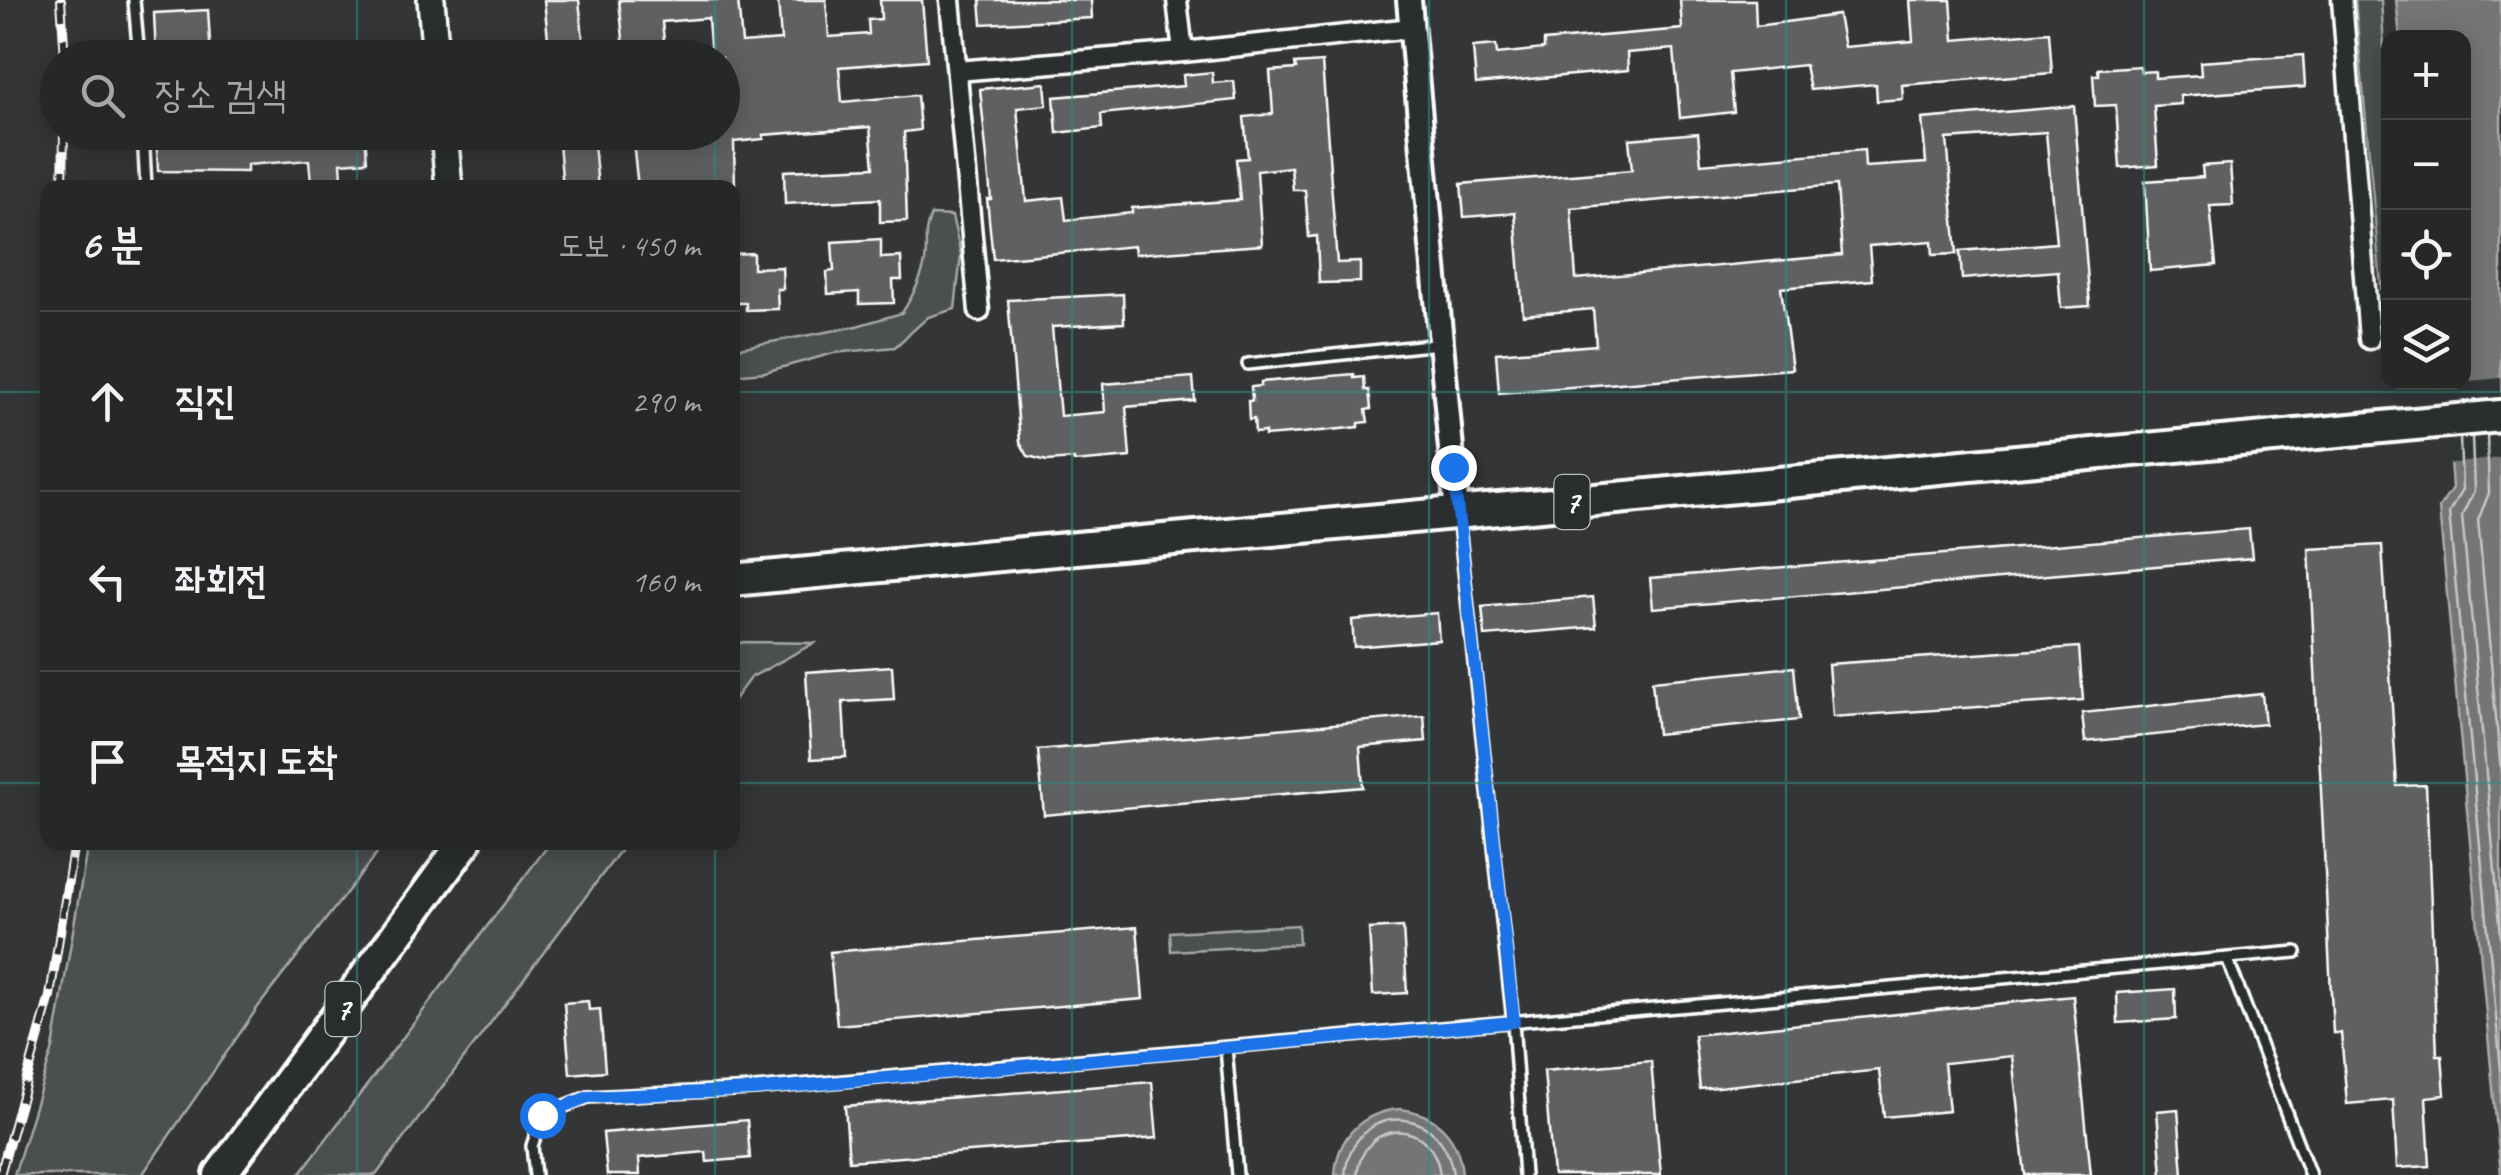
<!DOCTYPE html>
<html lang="ko">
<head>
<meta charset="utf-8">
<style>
	:root { --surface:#262828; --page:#2e3030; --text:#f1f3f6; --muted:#a4a6a8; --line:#424445 }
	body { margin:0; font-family:Caveat,"Poor Story",sans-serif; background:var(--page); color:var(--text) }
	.controls { position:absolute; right:30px; top:30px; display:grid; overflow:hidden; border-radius:20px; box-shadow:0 5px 25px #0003 }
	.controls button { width:90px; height:90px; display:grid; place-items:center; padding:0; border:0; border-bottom:2px solid var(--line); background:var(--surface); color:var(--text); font:50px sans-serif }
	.stop { position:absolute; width:30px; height:30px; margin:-22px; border:8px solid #1a73e8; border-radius:50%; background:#fff }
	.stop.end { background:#1a73e8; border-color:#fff; box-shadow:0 2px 10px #0008 }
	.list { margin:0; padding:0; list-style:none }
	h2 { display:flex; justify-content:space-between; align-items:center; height:130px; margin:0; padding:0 40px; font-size:42px }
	h2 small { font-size:32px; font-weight:400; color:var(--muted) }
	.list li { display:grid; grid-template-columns:65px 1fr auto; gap:30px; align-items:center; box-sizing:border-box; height:180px; padding:0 40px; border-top:2px solid var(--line) }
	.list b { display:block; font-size:38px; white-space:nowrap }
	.list em { font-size:32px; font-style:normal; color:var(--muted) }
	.icon { flex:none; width:55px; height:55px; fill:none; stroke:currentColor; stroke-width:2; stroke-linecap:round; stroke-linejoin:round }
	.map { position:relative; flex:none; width:2501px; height:1175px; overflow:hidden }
	.search { position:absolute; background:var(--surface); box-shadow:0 5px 25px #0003; left:40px; top:40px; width:700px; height:110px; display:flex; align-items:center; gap:25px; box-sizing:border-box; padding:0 35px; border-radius:55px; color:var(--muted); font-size:38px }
	.panel { position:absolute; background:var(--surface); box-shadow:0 5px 25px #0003; left:40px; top:180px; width:700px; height:670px; border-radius:20px }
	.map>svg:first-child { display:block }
	.green { fill:#4c4f50; stroke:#a6a7a8; stroke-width:2.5 }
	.water { fill:#737576; stroke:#abacad; stroke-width:2.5 }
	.pier { fill:#333536 }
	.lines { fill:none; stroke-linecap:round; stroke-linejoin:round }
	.shore { stroke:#c7c8c8; stroke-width:2.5 }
	.building { fill:#5f6162; stroke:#fff; stroke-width:2.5; fill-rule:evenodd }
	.service-casing { stroke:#fff; stroke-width:16 }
	.minor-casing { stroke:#fff; stroke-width:25 }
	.tertiary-casing { stroke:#fff; stroke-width:30 }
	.secondary-casing { stroke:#fff; stroke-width:32 }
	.trunk-casing { stroke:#fff; stroke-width:38 }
	.service { stroke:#2a2d2e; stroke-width:9 }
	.minor { stroke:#2a2d2e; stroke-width:18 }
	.tertiary { stroke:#2a2d2e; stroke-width:22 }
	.secondary { stroke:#2a2d2e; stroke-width:25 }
	.trunk { stroke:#2a2d2e; stroke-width:30 }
	.rail-casing { stroke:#fff; stroke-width:10 }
	.rail { stroke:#2a2d2e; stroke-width:6; stroke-dasharray:19; stroke-linecap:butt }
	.route { stroke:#1a73e8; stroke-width:12 }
	.grid { fill:none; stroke:#338b84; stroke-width:2.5; stroke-opacity:0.55 }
	.labels { text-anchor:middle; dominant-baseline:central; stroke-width:8; stroke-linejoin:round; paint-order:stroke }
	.shield { fill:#2a2d2e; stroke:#bfc0c0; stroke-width:2.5 }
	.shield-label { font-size:32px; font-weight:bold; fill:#fff }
</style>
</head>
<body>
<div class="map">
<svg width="2501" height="1175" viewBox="0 0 2501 1175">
	<rect width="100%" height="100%" fill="#333536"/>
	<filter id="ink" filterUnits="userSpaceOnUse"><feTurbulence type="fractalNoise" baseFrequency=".01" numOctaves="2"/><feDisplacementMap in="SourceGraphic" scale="20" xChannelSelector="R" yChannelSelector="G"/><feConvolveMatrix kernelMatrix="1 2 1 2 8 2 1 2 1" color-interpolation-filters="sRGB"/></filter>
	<g filter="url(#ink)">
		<path class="green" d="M2355,0h26l7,110v227l-3,-7z
			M931,215l21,1 9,39 -6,54 -27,8 -33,30 -61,6 -69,19 -32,3v-26l120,-22 49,-14c10,-16 19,-32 23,-51 3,-20 -3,-27 6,-47z
			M743,642l71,1 -64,35 -17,23v-55z
			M88,843h297l-127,164 -116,168h-128l39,-127z
			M550,843h76l-250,332h-77z
			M1298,925l1,19 -128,7 -1,-19z"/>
		<path class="water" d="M2396,0h105v1175l-62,-667 13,-19 -6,-91 -11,-15 29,-1v-344l-64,-1z
			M1400,1109c37,4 60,29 62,66h-127c2,-38 27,-63 65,-66z"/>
		<path class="pier" d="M2501,378v80l-55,6 -4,-64 -11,-15z"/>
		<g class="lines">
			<path class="shore" d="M2487,435l2,58 -11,27 23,252
				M2472,436l2,55 -12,25 39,419
				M2460,437l2,53 -13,23 52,557
				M1345,1175c7,-74 99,-74 108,0
				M1357,1175c6,-58 77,-58 83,0"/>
		</g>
		<path class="building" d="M544,0h35l6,58h-35z
			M619,0h119l4,43 39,-3 -3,-40h48l3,37 40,-3 -1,-14 13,-1 -1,-19h42l5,60 -88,7 3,35 75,-7 3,35 -16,2 3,89 -27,1v-23l-95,5 -1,-33 90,-4 -4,-40 -107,8 1,4 -30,3 1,46h-97l-6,-56h90v-74h-11l-3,-40 -46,4 4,36h-41z
			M980,0h111l1,18 -110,6z
			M1680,0h75l1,26 82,-11 6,32 69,-6 -3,-41h41l3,40 95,-8 3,41 -150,12 1,14 -26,2 -1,-17 -66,6 -5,-25 -75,8 4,39 -54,6 -6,-69 -47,4 1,17 -152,14 -3,-37 23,-2 1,9 47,-5v-8l138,-12z
			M208,10l3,48h-55l-2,-45z
			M2303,55l2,32 -125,9 1,8 -27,2 4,59 -38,3 -4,-63 -21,1 -2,-31h6l-1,-6 42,-3 1,6 14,-1v7l46,-3 -1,-13z
			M1322,62l15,201 23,-1v20l-41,1 -2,-47 -8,1 -4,-47h-12l-2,-23 -34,4 5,74 -127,9 -1,-8 -141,13 -6,-60h4l-11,-110 65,-6 2,22 -30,3 9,93 37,-4 3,23 66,-7v-5l108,-8 -4,-41 12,-1 -4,-41 29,-3 -3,-43 26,-2 -1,-5z
			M1212,72l1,11 21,-2 2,19 -135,14 1,14 -45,5 -3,-36 130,-11 -1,-11z
			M2074,106l16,200 -29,2 -3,-37 -96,8 -2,-28 96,-8 -10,-111 -99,7 10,115 -24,1 -1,-14 -63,5 3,34 -91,8 11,81 -293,24 -3,-40 100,-8 -3,-36 -70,6 -8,-102 -51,4 -3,-33 171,-14 -3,-31 69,-6 3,31 163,-14 1,17 61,-4 -4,-44zM1837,185l5,70 -266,24 -5,-71z
			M156,132h209l2,29 -26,2 1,17 -31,3 -2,-23 -62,5v7l-89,-1z
			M558,132h35l5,56h-35z
			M2230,164l3,41 -23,1 6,59 -66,6 -5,-90 58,-4 -1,-11z
			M881,239v19l20,-1 1,23h-9l1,23 -35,1v-12l-31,2 -1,-22 7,-1 -2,-29z
			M753,253v15l29,-1 1,22h-6l1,20 -32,1v-7h-14v-49z
			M1123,294l1,29 -72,4 8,89 45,-4 -2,-28 90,-7 2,24 -69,6 4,50 -56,5v-3l-27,2 -19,-5 -8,-14 -12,-142z
			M1354,374v4l10,-1 1,13h4l2,19 -5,1 2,12 -9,1v4l-57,6 -37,3v-4l-10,1 -1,-14 -5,1 -1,-19h4l-1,-14 10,-1v-4z
			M2249,529l3,29 -599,50 -3,-30z
			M2382,545l15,241 29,-1 11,270h5l3,40 -19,2 4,69 -33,2 -4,-68 -46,4 -6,-71h-8l-24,-484z
			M1593,597l3,30 -111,9 -3,-29z
			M1437,613l2,27 -85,7 -2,-27z
			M2079,647l4,53 -251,17 -4,-53z
			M892,666l2,33 -51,3 3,55 -35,2 -5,-87z
			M1794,667l5,53 -142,14 -5,-53z
			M2262,694l3,30 -180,18 -3,-29z
			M1424,716l2,25 -66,6 3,40 -319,28 -6,-65z
			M1137,927l6,72 -306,26 -7,-73z
			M1403,927l4,66 -34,2 -4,-66z
			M2175,989l1,30 -58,4 -1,-30z
			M2073,996l18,179h-66l-13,-119 -68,7 5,48 -65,6 -5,-47 -179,19 -6,-54z
			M588,1001l1,9 11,-1 5,62 -35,3 -6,-71z
			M1651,1061l10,114h-108l-9,-104z
			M1152,1082l5,56 -308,23 -4,-55z
			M2178,1109l5,66h-21l-5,-64z
			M747,1120l3,38 -43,4 -1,-10 -67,6 1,17h-33l-4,-42z"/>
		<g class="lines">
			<g class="service-casing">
				<path id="service" d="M134,0l5,58
					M143,132l3,56
					M1248,364l191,-20
					M1458,516l55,506 11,153
					M2227,958l83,217
					M1226,1048l11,127
					M535,1175l-3,-29 10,-31 46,-18 166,-8 1542,-137"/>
			</g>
			<g class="minor-casing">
				<path id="minor" d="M950,0l29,311
					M1177,0l6,52
					M2342,0l27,339
					M957,71l226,-19 229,-24"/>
			</g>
			<g class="tertiary-casing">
				<path id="tertiary" d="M1409,0l48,513"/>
			</g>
			<g class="secondary-casing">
				<path id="secondary" d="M431,0l5,58
					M444,132l5,56"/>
			</g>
			<g class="trunk-casing">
				<path id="trunk" d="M732,580l1769,-164
					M220,1175l245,-333"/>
			</g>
			<use href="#service" class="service"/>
			<use href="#minor" class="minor"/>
			<use href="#tertiary" class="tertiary"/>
			<use href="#secondary" class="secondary"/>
			<use href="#trunk" class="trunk"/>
			<g class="rail-casing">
				<path id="rail" d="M61,0l4,58
					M63,188l1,-56
					M0,1175l50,-179 24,-154"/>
			</g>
			<use href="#rail" class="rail"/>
		</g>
	</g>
	<g class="lines" filter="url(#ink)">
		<path class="route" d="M542,1115l46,-18 166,-7 760,-68 -61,-555"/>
	</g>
	<path class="grid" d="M357,0v58M715,0v58M1072,0v1175M1429,0v1175M1786,0v1175M2144,0v1175M357,132v56M715,132v56M0,392h48M732,392h1769M0,783h48M732,783h1769M357,842v333M715,842v333"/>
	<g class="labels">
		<g class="shield">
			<rect x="1554.5" y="475" width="35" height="54" rx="8"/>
			<rect x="325.5" y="982" width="35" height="54" rx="8"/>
		</g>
		<g class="shield-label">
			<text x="1572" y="502">7</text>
			<text x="343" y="1009">7</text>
		</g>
	</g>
</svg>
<div class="controls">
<button>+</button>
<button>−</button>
<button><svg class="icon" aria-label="locate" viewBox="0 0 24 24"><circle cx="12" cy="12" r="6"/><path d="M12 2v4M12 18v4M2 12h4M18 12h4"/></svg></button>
<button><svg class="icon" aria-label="layers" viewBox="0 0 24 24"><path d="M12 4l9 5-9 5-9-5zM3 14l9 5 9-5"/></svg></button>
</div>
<div class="stop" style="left:542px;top:1115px"></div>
<div class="stop end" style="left:1453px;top:467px"></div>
<div class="search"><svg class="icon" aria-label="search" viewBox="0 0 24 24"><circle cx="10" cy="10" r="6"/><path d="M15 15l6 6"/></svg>장소 검색</div>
<section class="panel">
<h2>6 분<small>도보 · 450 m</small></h2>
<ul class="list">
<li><svg class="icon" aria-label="ahead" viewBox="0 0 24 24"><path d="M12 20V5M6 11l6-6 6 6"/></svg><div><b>직진</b></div><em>290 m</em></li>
<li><svg class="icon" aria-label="left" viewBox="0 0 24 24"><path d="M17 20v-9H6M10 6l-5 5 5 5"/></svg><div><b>좌회전</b></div><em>160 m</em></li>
<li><svg class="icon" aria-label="arrive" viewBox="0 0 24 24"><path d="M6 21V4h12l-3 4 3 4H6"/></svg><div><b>목적지 도착</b></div></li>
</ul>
</section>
</div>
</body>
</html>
